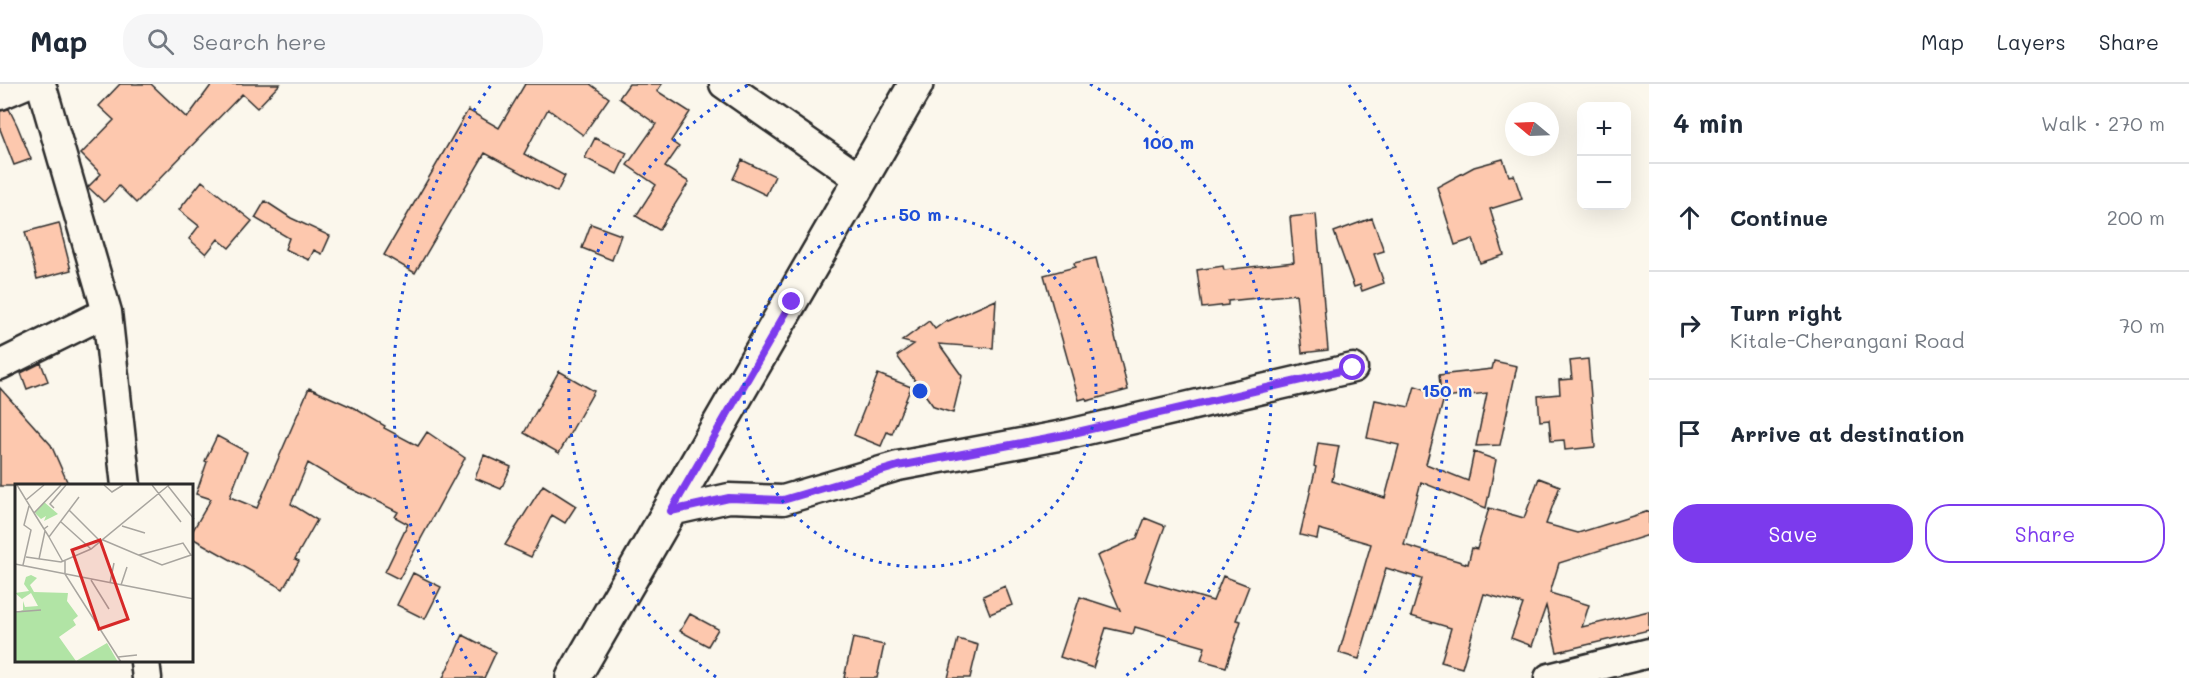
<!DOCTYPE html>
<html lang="en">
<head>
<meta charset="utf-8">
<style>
	:root { --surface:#fff; --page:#f6f6f7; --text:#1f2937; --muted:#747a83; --line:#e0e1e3; --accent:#7c3aed }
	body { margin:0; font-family:Mali,sans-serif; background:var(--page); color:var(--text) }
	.controls { position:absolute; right:18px; top:18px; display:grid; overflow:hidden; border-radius:12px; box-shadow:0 6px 24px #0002 }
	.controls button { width:54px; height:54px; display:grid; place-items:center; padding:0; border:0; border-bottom:2px solid var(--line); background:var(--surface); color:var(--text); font:30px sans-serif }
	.compass { position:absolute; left:1505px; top:18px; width:54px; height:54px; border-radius:50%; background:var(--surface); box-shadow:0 6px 24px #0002; rotate:289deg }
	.stop { position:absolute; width:18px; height:18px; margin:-14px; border:4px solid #7c3aed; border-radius:50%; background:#fff }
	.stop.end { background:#7c3aed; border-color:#fff; box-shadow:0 2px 6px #0008 }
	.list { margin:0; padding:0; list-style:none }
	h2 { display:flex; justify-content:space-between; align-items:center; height:78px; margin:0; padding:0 24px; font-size:26px }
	h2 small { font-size:20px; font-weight:400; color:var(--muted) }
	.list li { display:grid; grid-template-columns:39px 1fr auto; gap:18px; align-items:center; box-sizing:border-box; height:108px; padding:0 24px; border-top:2px solid var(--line) }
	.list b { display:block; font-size:22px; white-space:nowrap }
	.list p { margin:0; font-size:20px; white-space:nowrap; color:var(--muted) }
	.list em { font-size:20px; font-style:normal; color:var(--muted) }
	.actions { display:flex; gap:12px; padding:18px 24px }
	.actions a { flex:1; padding:14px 0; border:2px solid var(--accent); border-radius:24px; text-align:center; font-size:21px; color:var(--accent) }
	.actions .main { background:var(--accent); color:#fff }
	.icon { flex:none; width:33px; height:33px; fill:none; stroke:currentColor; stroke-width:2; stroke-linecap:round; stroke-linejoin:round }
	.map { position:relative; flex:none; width:1649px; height:594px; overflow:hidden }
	header { display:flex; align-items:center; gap:36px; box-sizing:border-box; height:84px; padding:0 30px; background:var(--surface); border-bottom:2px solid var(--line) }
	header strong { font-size:28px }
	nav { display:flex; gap:33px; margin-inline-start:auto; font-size:21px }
	.search { width:420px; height:54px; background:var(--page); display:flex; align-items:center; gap:15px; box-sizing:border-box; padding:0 21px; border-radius:24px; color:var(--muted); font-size:22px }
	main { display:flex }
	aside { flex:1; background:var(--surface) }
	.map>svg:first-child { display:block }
	.building { fill:#fdc8ae; stroke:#2b2b2b; stroke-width:1.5 }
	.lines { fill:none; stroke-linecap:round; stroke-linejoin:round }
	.minor-casing { stroke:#2b2b2b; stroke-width:33 }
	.major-casing { stroke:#2b2b2b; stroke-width:38 }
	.minor { stroke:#fbf7ec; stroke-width:28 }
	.major { stroke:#fbf7ec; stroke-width:33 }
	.route { stroke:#7c3aed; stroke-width:8 }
	.ring { fill:none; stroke:#1d4ed8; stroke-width:3; stroke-dasharray:3 6 }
	.inset-road { fill:none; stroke:#a8a59f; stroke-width:1.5 }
	.view { fill:#d62828; fill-opacity:0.15; stroke:#d62828; stroke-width:3 }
	.inset-edge { fill:none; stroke:#2b2b2b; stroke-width:3 }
	.centre { fill:#1d4ed8; stroke:#fbf7ec; stroke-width:3 }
	.ring-label { font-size:18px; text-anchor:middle; font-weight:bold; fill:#1d4ed8; stroke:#fbf7ec; stroke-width:4.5; stroke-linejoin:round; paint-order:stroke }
</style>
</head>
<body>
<header>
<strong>Map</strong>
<div class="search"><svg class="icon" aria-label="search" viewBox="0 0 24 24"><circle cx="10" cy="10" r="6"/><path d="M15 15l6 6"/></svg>Search here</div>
<nav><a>Map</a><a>Layers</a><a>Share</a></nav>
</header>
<main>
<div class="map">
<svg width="1649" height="594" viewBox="0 0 1649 594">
	<rect width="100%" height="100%" fill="#fbf7ec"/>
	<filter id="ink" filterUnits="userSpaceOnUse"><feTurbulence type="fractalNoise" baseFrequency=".0167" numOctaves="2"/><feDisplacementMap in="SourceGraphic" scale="12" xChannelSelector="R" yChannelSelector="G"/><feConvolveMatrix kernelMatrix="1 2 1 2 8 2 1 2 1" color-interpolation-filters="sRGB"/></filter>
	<g filter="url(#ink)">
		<path class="building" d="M120,0h31l36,34 25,-34h68l-23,24 -15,-14 -106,109 -17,-17 -15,16 -16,-15 13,-13 -20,-20 33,-34 -15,-14z
			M525,0h65l19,14 -26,37 -35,-26 -24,45 41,22 -8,16 -72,-39 -70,120 -31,-18 84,-145 31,18z
			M629,0h33l-5,7 33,21 -19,29 8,6 -14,20 24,15 -30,48 -23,-14 20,-31 -29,-20 29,-41 -37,-26z
			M9,25l8,16 14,34 -17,6 -14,-36v-18z
			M595,54l32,15 -10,21 -32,-16z
			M1503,75l6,17 5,-1 8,24 -32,10 14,46 -24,8 -7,-24 -18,6 -18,-58 37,-20z
			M742,76l33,16 -9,19 -33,-16z
			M202,97l50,40 -23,27 -11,-9 -12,15 -17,-15 10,-13 -20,-16z
			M265,117l26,17 39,18 -8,18 -8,-4 -5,10 -24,-11 4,-11 -34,-20z
			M1316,130l12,136 -26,3 -6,-59 -68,7v4l-26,3 -5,-38 26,-4 1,4 70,-8 -4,-45z
			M1372,134l12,33 -10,3 10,29 -22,8 -2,-6 -6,2 -20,-55z
			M59,139l12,47 -34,9 -12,-47z
			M591,140l30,11 -9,25 -30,-12z
			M1096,174l32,132 -41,11 -1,-3 -7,2 -35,-125 31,-8 -1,-4z
			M996,216l-3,48 -54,-4 23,32 -9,37 -19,-6 -37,-51 17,-12 -12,-3 27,-20 6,8 12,-9 1,1z
			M1588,275l7,88 -30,3 -1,-10 -13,1 -2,-21 -9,1 -2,-25 22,-2 -1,-14 13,-1 -2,-18z
			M1494,277l23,5 -17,79 -24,1 11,-53 -43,5 -18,66 42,17 6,-29 22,8 -10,48 -65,-26 -17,63 64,19 4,-16 5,1 12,-41 35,10 15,-40 21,8 -14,38 32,9 71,-22v24l-90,28 -9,30 39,12 -7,22 67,-16v19l-92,22 -11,-46 -14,40 -21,-8 12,-34 -39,-10 -22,74 -21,-6 10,-34 -40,-12 11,-37 -36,-11 -27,91 -20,-6 32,-109 -52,-15 -2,10 -17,-4 16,-68 -2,-1 4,-23 21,3 -7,35 53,17 14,-53 -32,-7 8,-38 34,7 6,-21 26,8 -2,-19 53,-6z
			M41,279l7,18 -21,8 -6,-16z
			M559,287l35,20 -35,62 -35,-20z
			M878,290l33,13 -19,47 -5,-2 -6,14 -27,-11z
			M0,304l51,57 18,41h-69z
			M309,304l45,20 31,18 -1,2 34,18 9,-14 38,26 -66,121 -14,-7 23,-48 -13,-7 3,-5 -50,-25 -40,-24 -17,41 26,16 -22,39 4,2 -16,28 -91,-51v-6l19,-33 -15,-5 11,-32 -2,-1 12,-25 30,16 -17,45 27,11z
			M484,371l27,12 -10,22 -26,-11z
			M543,401l33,21 -11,17 -13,-8 -21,42 -26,-12z
			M1145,434l20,8 -20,55 68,20 10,-25 26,10 -13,34 5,1 -15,46 -25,-7 4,-13 -70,-20 -2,7 -27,-6 -13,40 -33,-11 20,-60 40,13 -23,-54 40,-18z
			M413,489l28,14 -16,32 -28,-14z
			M1005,502l7,19 -22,9 -7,-18z
			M690,530l28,15 -10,17 -28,-15z
			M463,551l33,17 -12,26h-41z
			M853,554l31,7 -7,33h-33z
			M958,555l20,6 -8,33h-22z"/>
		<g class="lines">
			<g class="minor-casing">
				<path id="minor" d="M41,0l66,228 19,174
					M724,0l136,95
					M0,11l26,-11
					M0,281l107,-53
					M671,427l58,-13 54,2 115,-34 171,-32 284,-66
					M145,578l2,16
					M1549,594l100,-25"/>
			</g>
			<g class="major-casing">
				<path id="major" d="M573,594l343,-594"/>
			</g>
			<use href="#minor" class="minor"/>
			<use href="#major" class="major"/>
		</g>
	</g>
	<g class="lines" filter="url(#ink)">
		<path class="route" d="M792,218l-121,209 58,-13 54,2 115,-34 171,-32 284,-66"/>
	</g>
	<g class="ring">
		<circle cx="920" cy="307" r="176"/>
		<path d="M716 593A351 351 0 0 1 750 0M1090 0A351 351 0 0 1 1124 593"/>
		<path d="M476 590A527 527 0 0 1 491 1M1349 1A527 527 0 0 1 1364 590"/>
	</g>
	<g transform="translate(15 400)">
		<rect width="178" height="178" fill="#fbf7ec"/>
		<path d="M29,18l14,12 -14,7 2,-5 -5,3 -6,-6zM16,91l6,3 -7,7 4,7 34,1 -1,8 11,15 -5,4 3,5 -17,12 17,24 31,-18 11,19h-103v-49l8,-3v-9l2,6 13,-1 -7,-13 -9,6 -7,-6 14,-2 -5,-7 2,-7z" fill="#b1e4a5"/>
		<path class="inset-road" d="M2,1l17,28 27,-28M89,1l8,7 11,-7M137,1l29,37M153,2l26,33M11,16l18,-15M39,24l-4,-4 16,-19M54,26l32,32M19,29l10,16M46,38l30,27M33,42l-4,3 5,8 30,-40M107,42l23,7M34,53l14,25M88,56l59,25 29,-10 -8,-12 -44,12M11,73l35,5 30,-13 78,-64M24,75l6,-28M50,77v13l56,88M0,80l179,35M8,81l8,-35 -7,-5 5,-19M76,96l18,29M95,99l4,-20M106,101l6,-18M0,128l26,-2M103,173l19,-2"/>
		<path class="view" d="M85,56l28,79 -29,10 -27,-79z"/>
		<rect width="178" height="178" class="inset-edge"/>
	</g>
	<circle cx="920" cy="307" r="9" class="centre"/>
	<g class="ring-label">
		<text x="1168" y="65">100 m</text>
		<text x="920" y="137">50 m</text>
		<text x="1447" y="313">150 m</text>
	</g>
</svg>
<div class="controls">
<button>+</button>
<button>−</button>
</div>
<svg class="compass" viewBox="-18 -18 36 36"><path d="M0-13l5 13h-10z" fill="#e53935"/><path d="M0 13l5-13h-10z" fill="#747a83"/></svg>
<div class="stop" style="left:1353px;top:284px"></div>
<div class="stop end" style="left:792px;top:218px"></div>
</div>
<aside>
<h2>4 min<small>Walk · 270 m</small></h2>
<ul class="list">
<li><svg class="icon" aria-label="ahead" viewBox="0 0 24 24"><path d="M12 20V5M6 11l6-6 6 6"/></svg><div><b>Continue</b></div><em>200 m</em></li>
<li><svg class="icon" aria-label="right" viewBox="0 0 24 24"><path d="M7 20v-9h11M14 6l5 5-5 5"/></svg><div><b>Turn right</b><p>Kitale-Cherangani Road</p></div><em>70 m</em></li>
<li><svg class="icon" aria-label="arrive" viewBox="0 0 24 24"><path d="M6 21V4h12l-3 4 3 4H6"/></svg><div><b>Arrive at destination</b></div></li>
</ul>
<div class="actions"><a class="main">Save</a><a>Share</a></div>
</aside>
</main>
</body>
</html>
